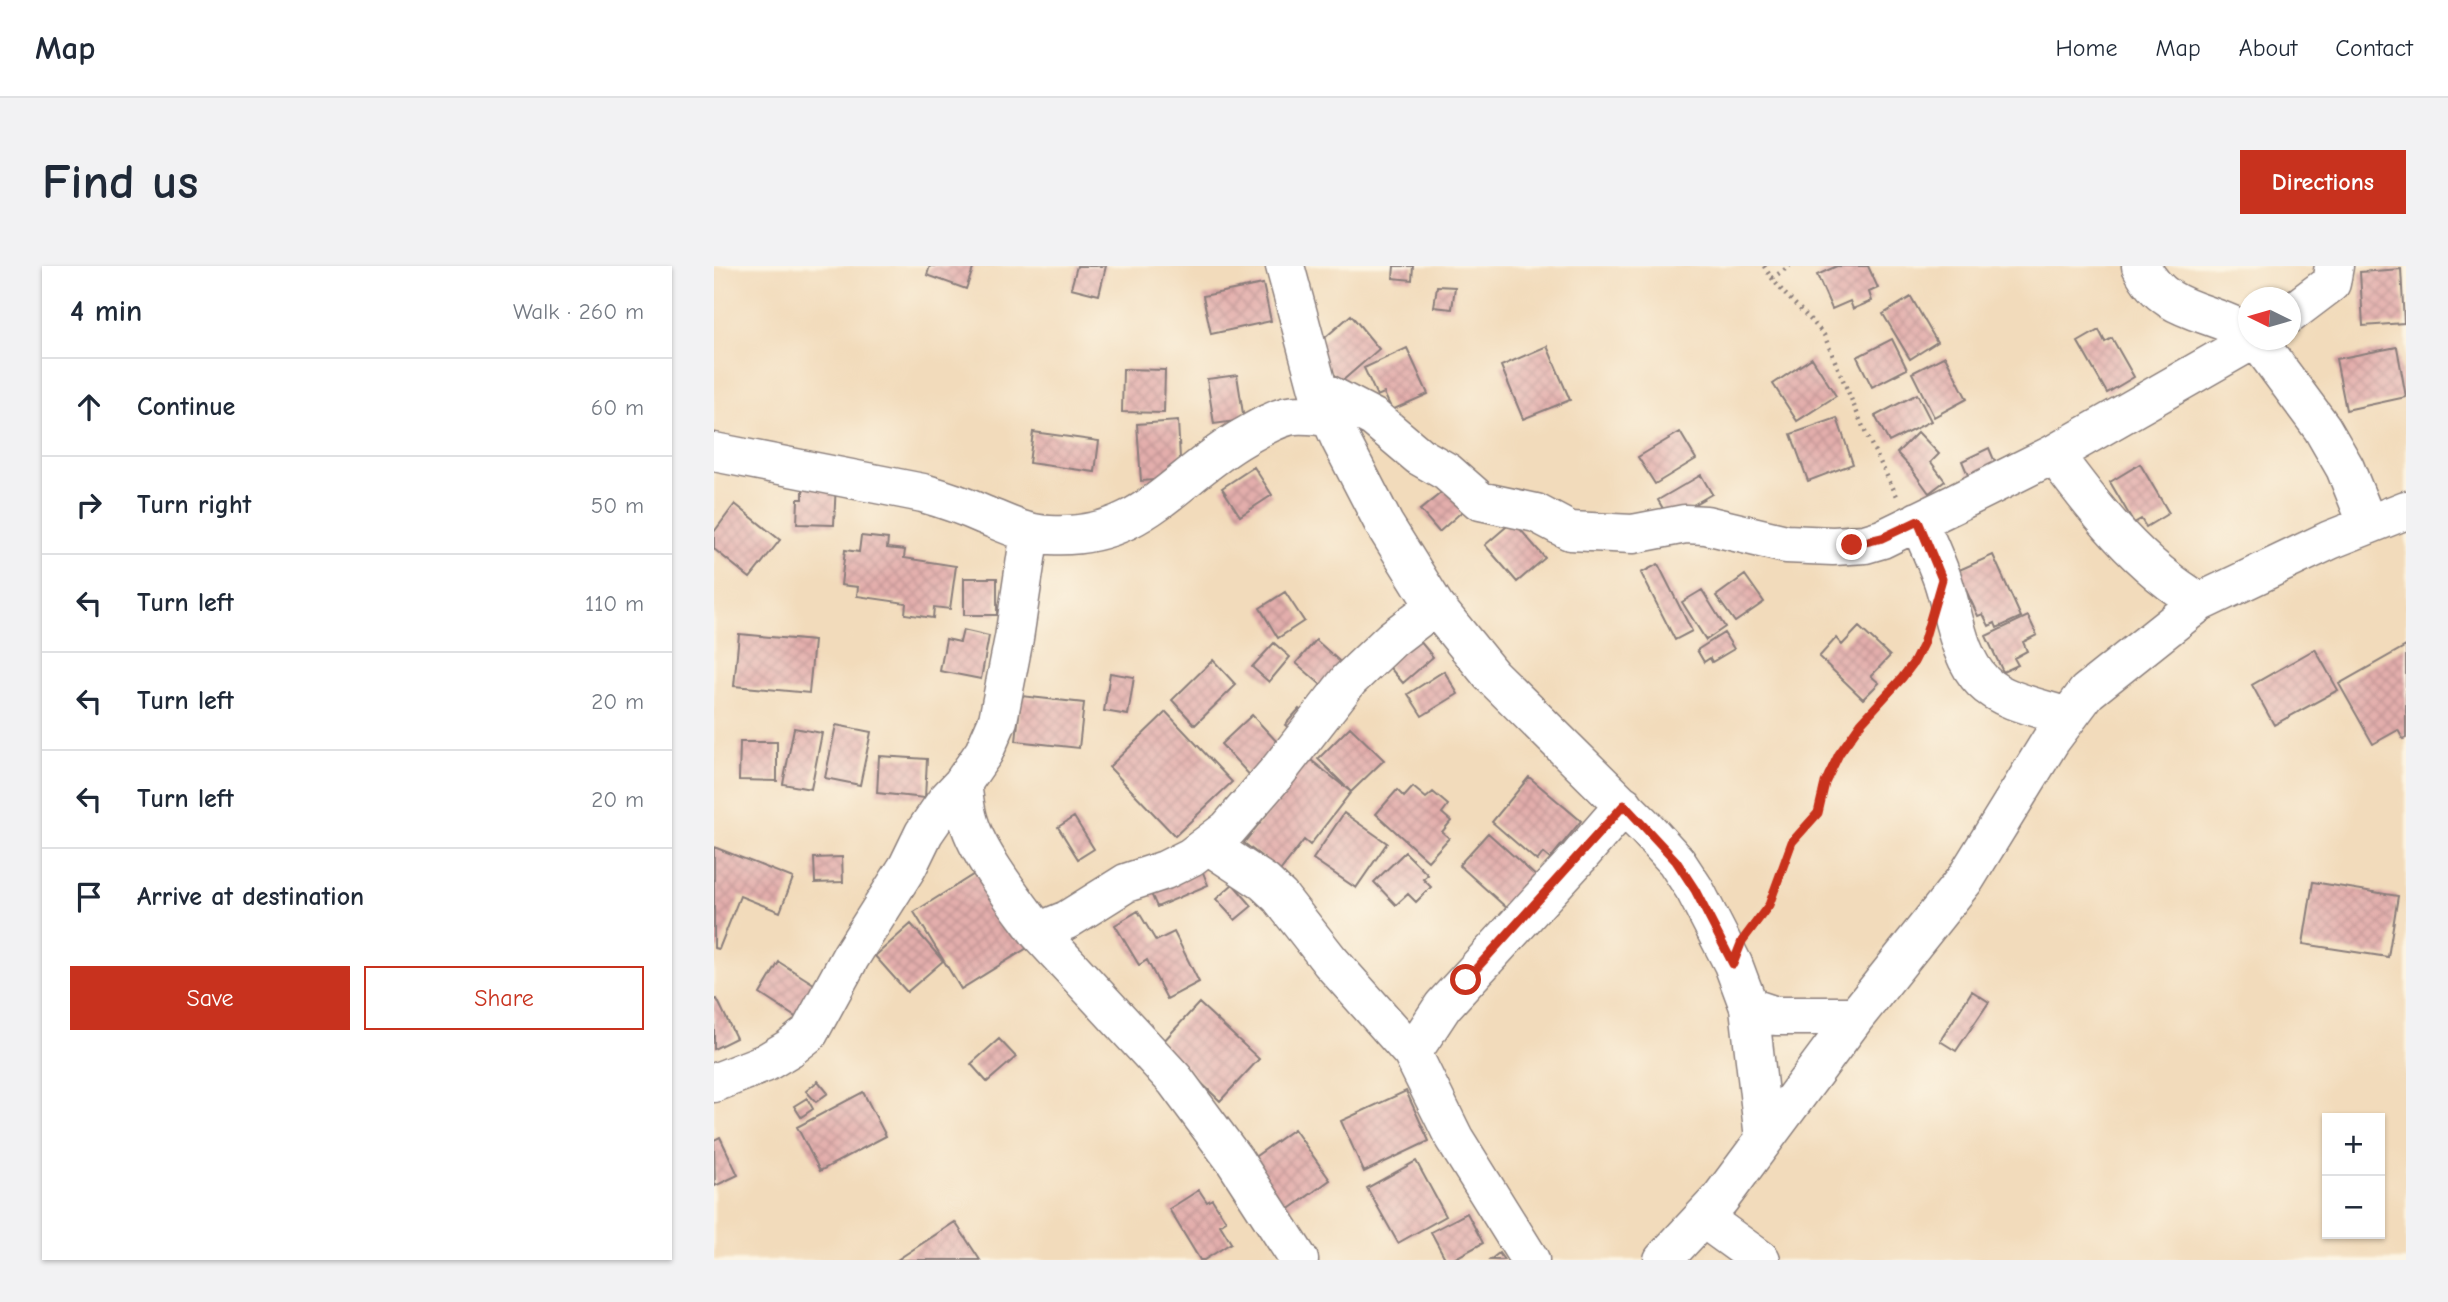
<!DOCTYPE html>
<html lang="en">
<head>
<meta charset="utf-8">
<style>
	:root { --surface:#fff; --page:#f2f2f3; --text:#1f2937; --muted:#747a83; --line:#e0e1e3; --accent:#c8321e }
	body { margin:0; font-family:"Comic Neue",sans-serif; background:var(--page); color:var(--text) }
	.controls { position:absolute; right:21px; bottom:21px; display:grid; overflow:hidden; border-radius:0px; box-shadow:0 2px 5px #0004 }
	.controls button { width:63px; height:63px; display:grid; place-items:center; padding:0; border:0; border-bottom:2px solid var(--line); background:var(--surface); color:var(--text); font:35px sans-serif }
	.compass { position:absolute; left:1524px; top:21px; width:63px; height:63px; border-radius:50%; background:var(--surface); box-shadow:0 2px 5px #0004; rotate:275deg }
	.stop { position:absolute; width:21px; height:21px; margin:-16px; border:5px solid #c8321e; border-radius:50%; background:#fff }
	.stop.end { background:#c8321e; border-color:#fff; box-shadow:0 2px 7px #0008 }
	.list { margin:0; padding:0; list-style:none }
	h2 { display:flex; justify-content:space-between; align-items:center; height:91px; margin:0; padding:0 28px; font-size:30px }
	h2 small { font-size:23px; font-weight:400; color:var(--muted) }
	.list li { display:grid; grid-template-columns:46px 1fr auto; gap:21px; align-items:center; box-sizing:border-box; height:98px; padding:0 28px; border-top:2px solid var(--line) }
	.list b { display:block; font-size:26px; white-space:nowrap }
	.list em { font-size:23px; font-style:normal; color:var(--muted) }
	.actions { display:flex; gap:14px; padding:21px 28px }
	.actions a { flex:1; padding:16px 0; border:2px solid var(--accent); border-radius:0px; text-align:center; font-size:24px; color:var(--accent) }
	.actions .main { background:var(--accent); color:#fff }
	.icon { flex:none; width:38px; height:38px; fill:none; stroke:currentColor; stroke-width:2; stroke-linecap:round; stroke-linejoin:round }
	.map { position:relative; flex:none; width:1692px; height:994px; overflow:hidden; border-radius:0px }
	header { display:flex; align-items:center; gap:42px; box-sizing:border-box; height:98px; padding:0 35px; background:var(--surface); border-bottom:2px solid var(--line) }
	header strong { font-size:33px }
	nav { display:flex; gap:38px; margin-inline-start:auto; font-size:24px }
	.intro { display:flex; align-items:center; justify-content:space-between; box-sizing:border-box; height:168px; padding:0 42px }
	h1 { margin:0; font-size:49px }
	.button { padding:18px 32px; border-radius:0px; background:var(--accent); color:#fff; font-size:24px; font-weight:700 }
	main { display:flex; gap:42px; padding:0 42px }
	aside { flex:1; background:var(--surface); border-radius:0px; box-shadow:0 2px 5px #0004 }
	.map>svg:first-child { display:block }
	.building { fill:url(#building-cross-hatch) }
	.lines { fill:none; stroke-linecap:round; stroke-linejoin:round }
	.minor-casing { stroke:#8a7e7b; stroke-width:41 }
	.path { stroke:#8a7e7b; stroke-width:4.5; stroke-dasharray:2 5; stroke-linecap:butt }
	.minor { stroke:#fff; stroke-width:38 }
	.route { stroke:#c8321e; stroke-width:9 }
</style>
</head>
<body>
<header>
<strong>Map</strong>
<nav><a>Home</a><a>Map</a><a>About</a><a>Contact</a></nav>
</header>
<div class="intro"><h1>Find us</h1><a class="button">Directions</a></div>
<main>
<aside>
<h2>4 min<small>Walk · 260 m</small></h2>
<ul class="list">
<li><svg class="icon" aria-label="ahead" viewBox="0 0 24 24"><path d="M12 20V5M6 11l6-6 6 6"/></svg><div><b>Continue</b></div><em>60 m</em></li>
<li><svg class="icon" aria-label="right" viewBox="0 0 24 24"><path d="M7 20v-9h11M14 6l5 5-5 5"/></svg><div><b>Turn right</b></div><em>50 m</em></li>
<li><svg class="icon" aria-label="left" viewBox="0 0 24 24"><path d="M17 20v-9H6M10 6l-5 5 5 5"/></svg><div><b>Turn left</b></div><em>110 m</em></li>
<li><svg class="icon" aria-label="left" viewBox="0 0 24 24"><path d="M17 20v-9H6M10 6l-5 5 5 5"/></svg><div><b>Turn left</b></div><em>20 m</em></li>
<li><svg class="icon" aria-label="left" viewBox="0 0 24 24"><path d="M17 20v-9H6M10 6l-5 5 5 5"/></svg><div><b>Turn left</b></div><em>20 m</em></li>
<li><svg class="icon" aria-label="arrive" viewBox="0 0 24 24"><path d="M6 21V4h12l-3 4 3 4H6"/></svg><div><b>Arrive at destination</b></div></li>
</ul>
<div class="actions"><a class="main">Save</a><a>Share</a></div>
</aside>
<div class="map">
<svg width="1692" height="994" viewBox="0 0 1692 994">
	<defs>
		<pattern id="building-cross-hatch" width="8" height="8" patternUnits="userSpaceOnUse" patternTransform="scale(1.75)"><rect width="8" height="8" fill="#e3aeac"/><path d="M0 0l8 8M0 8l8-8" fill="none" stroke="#c29595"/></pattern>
	</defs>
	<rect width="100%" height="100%" fill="#fcf5e5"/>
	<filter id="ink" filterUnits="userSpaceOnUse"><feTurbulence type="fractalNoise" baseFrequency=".0143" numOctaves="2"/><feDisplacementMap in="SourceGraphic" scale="14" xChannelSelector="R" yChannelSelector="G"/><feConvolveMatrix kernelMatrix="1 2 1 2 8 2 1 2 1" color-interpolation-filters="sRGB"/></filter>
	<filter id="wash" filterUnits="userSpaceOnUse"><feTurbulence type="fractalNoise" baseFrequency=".00686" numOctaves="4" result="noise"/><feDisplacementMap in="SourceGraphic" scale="28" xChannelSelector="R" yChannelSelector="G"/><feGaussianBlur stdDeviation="1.57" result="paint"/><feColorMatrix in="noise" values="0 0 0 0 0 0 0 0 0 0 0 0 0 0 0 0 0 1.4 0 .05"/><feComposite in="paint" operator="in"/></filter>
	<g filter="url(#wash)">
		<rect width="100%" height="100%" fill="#f2dbbb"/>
		<g id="blocks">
			<path class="building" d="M216,0h44l-8,23 -39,-14z
				M363,0h29l-7,29 -28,-7z
				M680,0h19l-1,14 -19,-2z
				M1123,0h31l10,22 -9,4 3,9 -19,8 -3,-8 -18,8 -15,-34z
				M1687,3l3,54 -41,3 -3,-54z
				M549,18l8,37 -60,13 -8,-38z
				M723,20l18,1 -3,22 -18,-2z
				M1197,31l26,45 -27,17 -27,-45z
				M637,49l28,34 -38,33 -29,-33z
				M1385,64l6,12 7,-4 22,39 -27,16 -29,-51z
				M1178,73l15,30 -35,18 -15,-30z
				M833,80l23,54 -47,19 -22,-53z
				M1683,81l9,50 -60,13 -10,-51z
				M693,82l21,46 -36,16 -8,-17 -7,3 -13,-28z
				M1231,90l22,43 -33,18 -22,-44z
				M1098,92l24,38 -39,25 -24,-37z
				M409,103l42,1 -1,43 -42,-1z
				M523,109l7,45 -30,4 -7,-45z
				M1203,128l14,27 -42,21 -14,-26z
				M1123,152l16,46 -45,17 -17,-47z
				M464,155l3,57 -40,3 -4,-57z
				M319,166l66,9 -4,31 -66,-9z
				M966,166l16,27 -41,25 -17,-27z
				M1204,166l21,22 -8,8 14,19 -16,12 -19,-26 -13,-14z
				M1275,182l8,19 -27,13 -8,-19z
				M1426,198l29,49 -23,14 -5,-8 -7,4 -24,-41z
				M540,201l18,28 -32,21 -18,-28z
				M987,209l11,19 -43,25 -11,-19z
				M89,215l33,1 -2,43 -37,-1 1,-25h5z
				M733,222l18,21 -26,23 -19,-22z
				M21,238l45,36 -30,38 -36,-29v-17z
				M799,255l32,37 -28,24 -32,-37z
				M147,270l27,3 -1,9 18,2 -1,8 52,8 -6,43 -16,-2 -1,11 -28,-4 1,-11 -49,-7 1,-9 -17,-2 4,-35 14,2z
				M1279,289l28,62 -24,11 -2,-5 -6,3 -6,-12 -5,2 -21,-45z
				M944,298l34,67 -17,9 -34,-67z
				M1031,309l19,27 -29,20 -19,-26z
				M250,312h33v37h-33z
				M988,324l23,37 -19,13 -24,-38z
				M571,326l19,29 -26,17 -18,-30z
				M1314,350l9,19 -14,7 4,9 -13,7 4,7 -15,7 -17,-36z
				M1145,361l31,29 -19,20 8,7 -16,16 -44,-42 17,-19 6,7z
				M249,364l26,6 -8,43 -41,-8 6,-32 14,3z
				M1010,367l10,16 -22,13 -2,-4 -6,4 -7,-12z
				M25,368l75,7 -5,52 -75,-7z
				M701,369l18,22 -30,26 -18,-21z
				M602,374l31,28 -20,22 -31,-27z
				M560,377l16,14 -21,25 -17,-15z
				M1692,380v92l-3,1 -5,-9 -25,14 -34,-60z
				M1601,383l23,41 -64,35 -22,-40z
				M499,394l23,25 -41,40 -23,-25z
				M730,405l14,23 -36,22 -14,-22z
				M396,407l24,4 -6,38 -24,-4z
				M307,430l63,7 -5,45 -63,-7z
				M585,443l11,9 -14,16 -11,-9z
				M452,446l66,70 -57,54 -66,-69z
				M538,449l26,28 -23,38 -34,-37z
				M122,459l35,7 -11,53 -35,-7z
				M636,461l34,33 -33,32 -41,53 -6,-5 -24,31 -36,-28 24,-31 -2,-2 41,-53 44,35 -33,-33z
				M80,462l28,5 -11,56 -28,-5z
				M26,476h37v39l-38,-1z
				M165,490l48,3 -2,39 -48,-5z
				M815,511l52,44 -31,38 -7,-6 -6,8 -45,-39z
				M699,521l13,11 7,-6 15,13 -6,8 9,8 -9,11 7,6 -21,23 -52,-47 21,-24 7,7z
				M630,547l43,30 -31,45 -43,-29z
				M360,551l20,32 -16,10 -20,-32z
				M774,567l50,45 -29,32 -50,-45z
				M0,581l79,31 -13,34 -40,-16 -21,53 -5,-1z
				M691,586l23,23 -5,4 8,8 -15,15 -8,-8 -12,11 -22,-23z
				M128,591l1,25 -28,1 -1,-25z
				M486,599l8,20 -51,22 -9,-20z
				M270,602l48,77 -71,44 -47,-77z
				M1599,616l85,14 -10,61 -85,-13z
				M519,618l19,22 -17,14 -19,-21z
				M424,645l18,30 18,-9 25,50 -32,17 -20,-39 -8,5 -24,-40z
				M197,658l32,37 -36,31 -32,-36z
				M65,696l38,24 -20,32 -37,-24z
				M1258,725l17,11 -33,49 -16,-10z
				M3,733l19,39 -22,11v-49z
				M485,737l60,56 -39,42 -59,-57z
				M285,773l17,18 -29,25 -16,-18z
				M104,815l10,12 -12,9 -10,-11z
				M692,825l23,50 -65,31 -23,-51z
				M149,826l23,44 -66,35 -23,-44z
				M93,832l6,11 -12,8 -7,-11z
				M580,863l36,51 -53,38 -35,-52z
				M6,871l18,38 -23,11 -1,-46z
				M702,895l30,55 -48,27 -31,-55z
				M485,924l8,12 5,-3 14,22 -6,4 11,18 -27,17h-4l-31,-51z
				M753,947l16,30 -31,17h-6l-15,-28z
				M241,956l25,38h-83z
				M785,987l5,7h-14z"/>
		</g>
	</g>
	<g filter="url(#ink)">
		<use href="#blocks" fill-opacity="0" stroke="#8a7e7b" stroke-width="2"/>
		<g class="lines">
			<g class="minor-casing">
				<path id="minor" d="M571,0l33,123 22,50 44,85 51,82 56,69 155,153 30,33 19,29 38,74 16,43 15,131
					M1427,0c23,48 68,43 107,67
					M1576,48l41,-31 3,-17
					M1543,74l65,88 23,40 23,57
					M604,123l56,29 45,38 28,16 33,29 56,12 34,18 63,3 52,-10 21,1 80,19 47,2 32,-2 17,-5 72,-35 100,-50 199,-114
					M0,186l209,41c21,6 41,13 61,22 22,9 41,19 66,20 92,5 124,-58 194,-98 14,-8 28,-17 44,-21 13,-3 28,0 42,1
					M1340,188c41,56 85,112 146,148
					M1204,255c9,20 18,40 25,60 11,33 15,76 40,101 18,19 60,27 85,35
					M248,518c2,12 3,26 7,38 10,34 47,80 69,110l137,148 60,81 64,99
					M494,579l56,37 16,15 50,64 82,92 42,85 76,122
					M324,666l29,-12 59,-37 39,-13 26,-13 37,-28 50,-58 71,-91 43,-41 43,-33
					M1035,741l27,9h80
					M698,787l31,-47 136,-149 45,-52
					M0,817l51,-20 25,-15 19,-15 42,-77 57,-90 16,-33 22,-32 16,-17 22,-32 14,-32 16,-82 16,-106
					M989,952l58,42
					M949,994l57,-61 136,-183 110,-138 85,-138 36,-48 113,-90 130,-62 76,-30"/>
			</g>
			<path class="path" d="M1050,0c17,29 40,44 60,69l42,99 31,62
				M1058,12l18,-12
				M1037,663l18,-24 23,-63 26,-30 10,-39 11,-19 22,-31 41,-45 12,-16 10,-24"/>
			<use href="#minor" class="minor"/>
		</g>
	</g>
	<g class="lines" filter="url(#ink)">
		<path class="route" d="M752,714l158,-175 52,56 19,29 38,74 9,-23 27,-36 23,-63 26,-29 7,-30 14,-29 22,-31 41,-45 12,-16 9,-18 19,-65 -24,-58 -36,17 -30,7"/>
	</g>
</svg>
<div class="controls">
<button>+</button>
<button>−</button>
</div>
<svg class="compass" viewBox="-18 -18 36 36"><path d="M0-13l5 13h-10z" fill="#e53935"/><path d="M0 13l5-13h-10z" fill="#747a83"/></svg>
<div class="stop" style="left:752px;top:714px"></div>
<div class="stop end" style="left:1138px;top:279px"></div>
</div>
</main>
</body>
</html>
